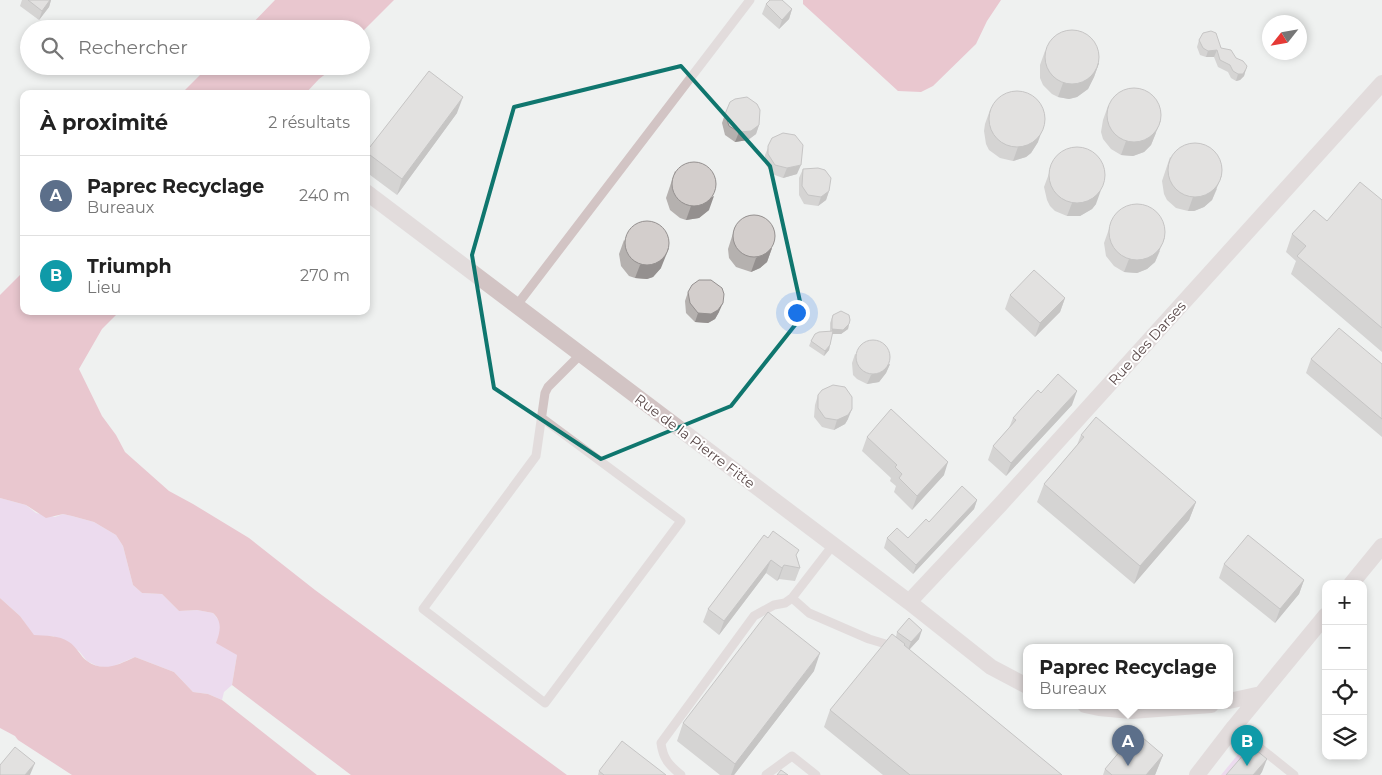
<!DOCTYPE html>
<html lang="fr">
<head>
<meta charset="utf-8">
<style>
	:root { --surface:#fff; --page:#f2f2f2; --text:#222; --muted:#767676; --line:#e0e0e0; --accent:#0f766e }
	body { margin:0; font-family:Montserrat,sans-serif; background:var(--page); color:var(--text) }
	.controls { position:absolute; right:15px; bottom:15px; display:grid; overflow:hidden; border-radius:10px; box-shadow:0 2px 8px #0003 }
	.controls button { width:45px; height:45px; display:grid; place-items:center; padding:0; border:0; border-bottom:1px solid var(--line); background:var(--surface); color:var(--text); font:25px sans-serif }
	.compass { position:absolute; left:1262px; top:15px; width:45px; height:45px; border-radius:50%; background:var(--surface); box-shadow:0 2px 8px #0003; rotate:239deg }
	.you { position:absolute; left:796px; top:312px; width:18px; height:18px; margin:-12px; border:4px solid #fff; border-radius:50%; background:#1a73e8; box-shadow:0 0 0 8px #1a73e833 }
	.badge { display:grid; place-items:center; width:32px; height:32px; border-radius:50%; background:var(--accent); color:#fff; font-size:16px; font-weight:700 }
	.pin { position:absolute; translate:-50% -41px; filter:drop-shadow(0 1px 2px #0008) }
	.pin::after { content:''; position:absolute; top:26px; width:18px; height:15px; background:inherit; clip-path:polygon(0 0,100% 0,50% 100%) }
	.popup { position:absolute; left:1023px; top:644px; width:210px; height:65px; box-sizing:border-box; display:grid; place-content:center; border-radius:10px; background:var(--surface); filter:drop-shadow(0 1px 4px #0005); font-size:16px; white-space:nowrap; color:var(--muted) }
	.popup b { font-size:19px; color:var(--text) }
	.popup::after { content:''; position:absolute; left:50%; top:100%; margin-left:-10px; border:10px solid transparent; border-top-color:var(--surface) }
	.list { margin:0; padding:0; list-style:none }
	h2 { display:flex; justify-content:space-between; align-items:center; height:65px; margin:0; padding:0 20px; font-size:21px }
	h2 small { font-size:16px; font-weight:400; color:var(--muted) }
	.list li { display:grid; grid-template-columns:32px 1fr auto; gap:15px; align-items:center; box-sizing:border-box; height:80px; padding:0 20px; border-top:1px solid var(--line) }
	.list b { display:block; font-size:19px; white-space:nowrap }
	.list p { margin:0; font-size:16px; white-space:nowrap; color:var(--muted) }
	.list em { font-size:16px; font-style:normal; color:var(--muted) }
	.icon { flex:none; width:28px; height:28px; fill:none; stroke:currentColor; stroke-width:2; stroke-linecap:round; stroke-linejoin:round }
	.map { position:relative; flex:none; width:1382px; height:775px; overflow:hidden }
	.search { position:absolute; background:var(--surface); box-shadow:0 2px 8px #0003; left:20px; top:20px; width:350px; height:55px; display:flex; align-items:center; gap:12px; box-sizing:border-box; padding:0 18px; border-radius:28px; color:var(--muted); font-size:19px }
	.panel { position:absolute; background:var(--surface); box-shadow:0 2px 8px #0003; left:20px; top:90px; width:350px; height:225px; border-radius:10px }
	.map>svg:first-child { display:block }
	.green { fill:#e8c2ea }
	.water { fill:#e294a7 }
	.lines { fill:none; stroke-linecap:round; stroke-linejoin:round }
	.lane { stroke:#d2c4c4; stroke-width:9 }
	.street { stroke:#d2c4c4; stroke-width:16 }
	.wall { fill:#b5b1af }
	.shaded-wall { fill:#94908f }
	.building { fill:#d3cecc; stroke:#94908f }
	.marked { fill:none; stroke:#0f766e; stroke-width:4; stroke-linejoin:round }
	.labels { text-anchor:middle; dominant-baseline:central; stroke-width:4; stroke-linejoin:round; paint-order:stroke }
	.street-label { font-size:14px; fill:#5a4949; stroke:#fff }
</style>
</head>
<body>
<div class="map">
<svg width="1382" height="775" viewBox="0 0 1382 775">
	<rect width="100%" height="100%" fill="#eff1f0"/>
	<path class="green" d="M0,498l26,7 10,8 19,4 8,-3 9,2 22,6 12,7 10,6 7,11 10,39 9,8 20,1 17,17 18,-1 16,3 7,9v10l17,23 -5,30 -8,7 -2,8 -14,-6 -15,-2 -19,-20 -39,-15 -26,11 -12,-2 -10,-5 -8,-10 -26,-15h-19l-14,-20 -20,-18z
		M1245,746l5,4 -17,25h-12z"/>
	<path class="water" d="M275,0h119l-33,33v-4h-114z
		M803,0h198l-14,21 -11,23 -43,42 -12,6 -23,-1 -95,-87z
		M209,66h127l-17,13 -14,15h-124z
		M24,271v40h96l-18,18 -23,40 23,47 14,19 9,17 44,39 24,13 56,34 66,52 252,185h-216l-119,-90 5,-30 -21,-12c4,-11 7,-21 -3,-30l-16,-3 -18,1 -17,-17 -20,-1 -9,-8 -10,-39 -7,-11 -22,-13 -22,-6 -9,-2 -17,4 -20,-13 -26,-7v-203z
		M0,598l20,18 14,19c11,1 25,0 35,7 8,5 11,14 18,19 16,12 33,3 48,-4l39,15 19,20 15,2 14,6 95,75h-245l-54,-35 -3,-4 -15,-8z"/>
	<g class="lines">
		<path class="lane" d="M517,305l233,-305
			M542,418l139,103 -136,182 -122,-94 113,-153 9,-63 3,-6 32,-32
			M792,598l17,15 60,26 20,6 5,5
			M1234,727l60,48
			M681,775c-12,-10 -18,-16 -20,-32l93,-127 20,-11 11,-2 7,-5 41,-53
			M766,775l26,-19 24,19"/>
		<path class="street" d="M366,192l543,410 82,65 36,19
			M1351,584l31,-38
			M909,602l91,-97 382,-422
			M1229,701l32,-7
			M1085,705l14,3 32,3 80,-6
			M1197,775l37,-48 92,-112"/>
	</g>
	<path class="wall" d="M22,0h29l-2,7 -10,13 -19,-14z
		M766,4l26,5 -3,10 -10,10 -17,-15z
		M1199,40l22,8 15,10 10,11 -2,7 -4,4 -4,1 -5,-3 -3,-6 -10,-5 -4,-10h-8l-6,-2 -3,-8z
		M1045,51l54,12 -5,14 -6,12 -11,8 -8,2 -11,-2 -6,-3 -9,-9 -3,-7v-13z
		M429,71l28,42 -60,82 -31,-23v-19z
		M1108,106l48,27 -5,12 -7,7 -11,4 -12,-1 -10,-6 -8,-10 -2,-7 2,-12z
		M990,110l48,32 -7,11 -5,4 -13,4 -13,-3 -11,-8 -3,-6 -2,-13 1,-7z
		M725,114l34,11 -3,9 -8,6 -13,2 -10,-7 -3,-12z
		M772,138l25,36 -14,4 -11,-4 -7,-11v-8z
		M1170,157l47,32 -5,11 -8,7 -10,4h-6l-12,-3 -9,-8 -3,-6 -2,-13z
		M1054,160l42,44 -4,5 -12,7h-13l-12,-5 -5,-5 -3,-6 -3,-13z
		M803,169l26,22 -3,9 -8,6 -14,-2 -5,-9v-17z
		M675,171l34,39 -10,8 -13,2 -6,-2 -10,-8 -4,-12z
		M1382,200v152l-91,-78 5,-13 -10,-9 6,-18z
		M735,227l37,21 -5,14 -7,6 -9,4 -15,-5 -7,-9 -1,-9z
		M1109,229l51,22 -5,11 -8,7 -10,4 -13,-1 -10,-6 -8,-10 -2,-13z
		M624,240l37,28 -8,9 -6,2 -12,-1 -6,-2 -8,-10 -2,-12z
		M688,292l31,20 -4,7 -7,4 -13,-1 -9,-9 -1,-12z
		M1010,295l55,3 -5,14 -25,25 -30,-28z
		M833,315l16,9 -1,5 -7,5h-9l-3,16 -5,6 -15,-10 2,-5 19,-9v-9z
		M855,354l35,10 -4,9 -7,9 -12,2 -10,-5 -4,-4 -1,-12z
		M1311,359l71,5v73l-76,-64z
		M1041,393l31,12 -66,71 -18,-16 5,-14 16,-18 4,-10z
		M818,395l30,24 -3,5 -11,6 -12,-3 -8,-10 1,-12z
		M1081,435l115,67 -7,18 -55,64 -97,-82 7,-18 33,-39z
		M867,437l77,38 -32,35 -18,-18 2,-6 -6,-5 1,-3 -29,-27z
		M977,500l-3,9 -61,65 -29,-26 3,-10h21l21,-16z
		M764,535l33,22 3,11 -5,13 -16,-2 -2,2 -11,-8 -47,62 -16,-13 5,-13z
		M1224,564l80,16 -5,14 -24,29 -56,-45z
		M897,632l22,7 -10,11 153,125h-179l-59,-48 6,-17 66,-73z
		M814,671l-80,104h-14l-43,-34 6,-18z
		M1163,755l-8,20h-52l2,-6z
		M599,771l67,4h-68z"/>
	<path class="shaded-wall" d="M50,0h1l-2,7 -10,13 3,-9z
		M792,9l-3,10 -10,10 3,-9z
		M1217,50l-3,7h-8l2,-6z
		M1099,63l-5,14 -6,12 -11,8 -8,2 -11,-2 5,-14z
		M1246,69l-2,7 -4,4 -4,1 2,-7z
		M463,97l-6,16 -60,82 5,-16z
		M1161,120l-10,25 -7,7 -11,4 -12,-1 5,-14z
		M759,125l-3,9 -8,6 -13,2 4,-10z
		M1043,128l-5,14 -7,11 -5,4 -13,4 5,-14z
		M801,165l-4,9 -14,4 4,-10z
		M1222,175l-10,25 -8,7 -10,4h-6l5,-14z
		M1101,190l-5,14 -4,5 -12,7h-13l5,-13z
		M829,191l-3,9 -8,6 3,-9z
		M714,196l-5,14 -10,8 -13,2 5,-14z
		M1165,237l-10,25 -8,7 -10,4 -13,-1 5,-13z
		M669,248l-8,20 -8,9 -6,2 -12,-1 5,-13z
		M772,248l-5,14 -7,6 -9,4 5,-14z
		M1065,298l-5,14 -25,25 5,-14z
		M723,303l-4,9 -4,7 -7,4 -13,-1 3,-9z
		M849,324l-1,5 -7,5h-10l1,-5z
		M830,345l-1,5 -5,6 1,-5z
		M890,364l-4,9 -7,9 -12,2 4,-9z
		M1077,391l-5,14 -66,71 5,-13z
		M852,409l-4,10 -3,5 -11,6 3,-10z
		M948,462l-4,13 -32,35 5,-14z
		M977,500l-3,9 -61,65 3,-9z
		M1196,502l-7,18 -55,64 6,-18z
		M771,560l-5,13 -47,62 5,-14z
		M784,565l-5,14 -2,2 5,-13z
		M1304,580l-5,14 -24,29 5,-14z
		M922,630l-3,9 -12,13 4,-10z
		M820,653l-6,18 -80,104h-3l4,-11z
		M1163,755l-8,20h-9z
		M1267,759l-5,13 -2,3h-7z
		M35,763l-5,12h-5z"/>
	<path class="building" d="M28,0h22l-8,11z
		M770,0h12l10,9 -10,11 -16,-16z
		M1045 57a27 27 0 1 1 54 0a27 27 0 1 1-54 0Z
		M1211,31l5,2 5,15 10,2 5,8 7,3 4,5 -1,3 -3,5h-5l-5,-3 -3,-6 -10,-5 -3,-10 -9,1 -5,-3 -4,-8 4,-7z
		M429,71l34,26 -61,82 -36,-27z
		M1107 115a27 27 0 1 1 54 0a27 27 0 1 1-54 0Z
		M989 119a28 28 0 1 1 56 0a28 28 0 1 1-56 0Z
		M747,97l10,7 3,6 -1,15 -8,6 -12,1 -10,-6 -4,-12 5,-12 5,-3z
		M783,133l12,2 8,10 -2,20 -14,3 -12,-3 -7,-11v-8l4,-8z
		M1168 170a27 27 0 1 1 54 0a27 27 0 1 1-54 0Z
		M1049 175a28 28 0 1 1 56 0a28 28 0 1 1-56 0Z
		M672 184a22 22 0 1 1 44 0a22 22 0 1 1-44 0Z
		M818,168l7,2 6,8 -2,13 -8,6 -13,-2 -6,-9 1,-17z
		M1360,182l22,18v128l-85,-72 9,-10 -14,-12 22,-24 13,11z
		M1109 232a28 28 0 1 1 56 0a28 28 0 1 1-56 0Z
		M733 236a21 21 0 1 1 42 0a21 21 0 1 1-42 0Z
		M625 243a22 22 0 1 1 44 0a22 22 0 1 1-44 0Z
		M1034,270l31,28 -25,25 -30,-28z
		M699,280h12l11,8 2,6 -1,9 -5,7 -7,4 -13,-1 -8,-10 -2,-11 4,-7z
		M841,311l8,4 1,5 -1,4 -6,6 -11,-1v-10l1,-4z
		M1339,328l43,36v55l-71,-60z
		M833,331l-3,14 -5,6 -14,-10 4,-7 4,-2z
		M856 357a17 17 0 1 1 34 0a17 17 0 1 1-34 0Z
		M1058,374l19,17 -66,72 -18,-17 23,-26 -3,-2 25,-28 3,3z
		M833,385l12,2 7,10v12l-4,6 -11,5 -12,-2 -7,-10v-13l4,-5z
		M891,409l57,53 -31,34 -18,-18 3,-4 -7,-7 2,-2 -30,-28z
		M1096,417l100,85 -56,64 -96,-82 40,-47 -3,-2z
		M962,486l15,14 -61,65 -29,-27 10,-10 11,10 18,-19 3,3z
		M773,531l26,19 -3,5 4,13 -16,-3 -2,3 -11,-8 -47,61 -16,-12 56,-74 4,3z
		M1248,535l56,45 -24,29 -56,-45z
		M768,612l52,41 -85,111 -52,-41z
		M909,618l13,12 -11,12 -14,-10z
		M892,634l13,10 -1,1 158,130h-152l-80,-65z
		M1136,732l27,23 -17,20h-34l-7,-6z
		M622,741l44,34h-62l-5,-4z
		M1251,746l16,13 -14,16h-27z
		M15,747l20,16 -10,12h-25v-10z
		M781,770l7,5h-11z"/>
	<path d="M0 0H1382V775H0ZM681,66l89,100 33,149 -72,91 -130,53 -107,-71 -22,-133 42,-148z" fill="#eff1f0" fill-opacity=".55" fill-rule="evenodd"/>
	<path class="marked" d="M681,66l89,100 33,149 -72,91 -130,53 -107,-71 -22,-133 42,-148z"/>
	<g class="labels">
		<g class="street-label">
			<text transform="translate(1147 343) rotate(-48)">Rue des Darses</text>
			<text transform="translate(695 441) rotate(37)">Rue de la Pierre Fitte</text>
		</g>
	</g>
</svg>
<div class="controls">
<button>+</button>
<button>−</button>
<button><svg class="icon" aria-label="locate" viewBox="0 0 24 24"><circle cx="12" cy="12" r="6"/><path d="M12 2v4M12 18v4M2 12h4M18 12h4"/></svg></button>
<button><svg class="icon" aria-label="layers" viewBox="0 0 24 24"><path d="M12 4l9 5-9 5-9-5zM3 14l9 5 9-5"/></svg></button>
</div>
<svg class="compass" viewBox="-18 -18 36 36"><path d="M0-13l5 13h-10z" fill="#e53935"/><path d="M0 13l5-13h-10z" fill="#767676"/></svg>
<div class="you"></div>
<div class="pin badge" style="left:1128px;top:766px;background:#5c6f8a">A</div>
<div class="popup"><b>Paprec Recyclage</b>Bureaux</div>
<div class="pin badge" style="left:1247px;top:766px;background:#0f9aa8">B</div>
<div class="search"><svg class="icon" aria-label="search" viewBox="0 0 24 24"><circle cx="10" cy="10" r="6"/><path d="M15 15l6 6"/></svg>Rechercher</div>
<section class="panel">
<h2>À proximité<small>2 résultats</small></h2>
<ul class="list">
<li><span class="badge" style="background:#5c6f8a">A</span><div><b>Paprec Recyclage</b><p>Bureaux</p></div><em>240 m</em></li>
<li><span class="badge" style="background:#0f9aa8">B</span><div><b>Triumph</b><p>Lieu</p></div><em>270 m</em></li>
</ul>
</section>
</div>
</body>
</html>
